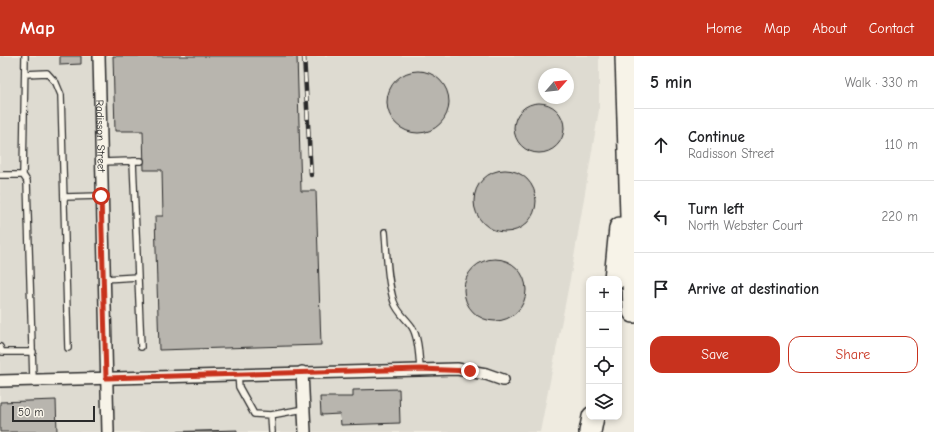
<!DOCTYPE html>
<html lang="en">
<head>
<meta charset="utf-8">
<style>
	:root { --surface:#fff; --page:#f6f6f6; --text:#202124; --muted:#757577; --line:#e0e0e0; --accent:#c8321e }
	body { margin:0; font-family:"Comic Neue",sans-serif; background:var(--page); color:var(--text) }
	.controls { position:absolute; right:12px; bottom:12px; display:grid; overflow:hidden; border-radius:8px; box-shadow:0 2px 6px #0003 }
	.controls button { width:36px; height:36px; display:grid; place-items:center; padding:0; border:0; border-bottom:1px solid var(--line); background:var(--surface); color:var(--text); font:20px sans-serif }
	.compass { position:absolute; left:538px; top:12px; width:36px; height:36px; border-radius:50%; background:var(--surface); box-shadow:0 2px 6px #0003; rotate:62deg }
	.scale { position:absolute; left:12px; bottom:10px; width:83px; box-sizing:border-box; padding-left:4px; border:2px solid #2b2b2b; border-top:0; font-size:11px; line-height:14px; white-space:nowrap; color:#2b2b2b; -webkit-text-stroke:3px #f7f3e8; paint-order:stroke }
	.stop { position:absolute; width:12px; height:12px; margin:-9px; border:3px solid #c8321e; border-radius:50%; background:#fff }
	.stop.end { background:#c8321e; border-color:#fff; box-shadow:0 1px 4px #0008 }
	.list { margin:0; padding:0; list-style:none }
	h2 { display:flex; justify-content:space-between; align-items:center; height:52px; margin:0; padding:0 16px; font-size:17px }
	h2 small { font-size:13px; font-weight:400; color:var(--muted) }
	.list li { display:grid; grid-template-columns:26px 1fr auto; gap:12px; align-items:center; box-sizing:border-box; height:72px; padding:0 16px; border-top:1px solid var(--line) }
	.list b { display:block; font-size:15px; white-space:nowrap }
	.list p { margin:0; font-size:13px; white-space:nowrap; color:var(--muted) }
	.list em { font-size:13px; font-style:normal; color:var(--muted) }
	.actions { display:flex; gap:8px; padding:12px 16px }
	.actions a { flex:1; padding:9px 0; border:1px solid var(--accent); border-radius:12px; text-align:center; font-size:14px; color:var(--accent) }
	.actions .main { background:var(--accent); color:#fff }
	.icon { flex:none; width:22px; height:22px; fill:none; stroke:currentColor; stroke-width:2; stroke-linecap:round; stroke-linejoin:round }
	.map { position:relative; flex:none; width:634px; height:376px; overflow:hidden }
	header { display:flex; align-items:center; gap:24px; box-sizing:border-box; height:56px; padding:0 20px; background:var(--accent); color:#fff }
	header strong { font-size:19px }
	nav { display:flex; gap:22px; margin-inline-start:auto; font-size:14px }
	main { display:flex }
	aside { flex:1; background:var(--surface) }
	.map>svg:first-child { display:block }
	.built { fill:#dedbd1; fill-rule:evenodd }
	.building { fill:#b8b5ae; stroke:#2b2b2b }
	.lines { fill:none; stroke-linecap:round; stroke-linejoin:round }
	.service-casing { stroke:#2b2b2b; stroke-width:8 }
	.minor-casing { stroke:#2b2b2b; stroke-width:14 }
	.motorway-casing { stroke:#2b2b2b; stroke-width:24 }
	.service { stroke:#f7f3e8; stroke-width:5.5 }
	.minor { stroke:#f7f3e8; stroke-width:11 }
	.motorway { stroke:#f7f3e8; stroke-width:21 }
	.rail-casing { stroke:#2b2b2b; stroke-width:4.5 }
	.rail { stroke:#f7f3e8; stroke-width:3; stroke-dasharray:9; stroke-linecap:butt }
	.route { stroke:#c8321e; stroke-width:5 }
	.labels { text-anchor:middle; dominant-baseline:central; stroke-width:3; stroke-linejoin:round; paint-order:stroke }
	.street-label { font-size:11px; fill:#2b2b2b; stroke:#f7f3e8 }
</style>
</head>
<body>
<header>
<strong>Map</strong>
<nav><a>Home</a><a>Map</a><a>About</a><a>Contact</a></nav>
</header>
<main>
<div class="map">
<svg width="634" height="376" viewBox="0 0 634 376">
	<rect width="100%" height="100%" fill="#efebe0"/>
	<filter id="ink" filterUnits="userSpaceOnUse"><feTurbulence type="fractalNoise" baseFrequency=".025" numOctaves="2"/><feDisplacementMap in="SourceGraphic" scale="8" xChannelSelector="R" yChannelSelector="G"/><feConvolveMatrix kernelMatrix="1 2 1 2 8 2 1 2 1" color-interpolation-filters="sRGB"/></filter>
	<g filter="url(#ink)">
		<path class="built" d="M0,0h599v54l-27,159 -32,163h-540zM544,18h24v24h-24z"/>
		<path class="building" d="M60,0h21v8l-21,1z
			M113,0h184l4,135h15l5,154 -162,5 -4,-134h8l-1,-46h-18l-1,-39h-28z
			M387 46a31 31 0 1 1 62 0a31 31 0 1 1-62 0Z
			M514 72a25 25 0 1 1 50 0a25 25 0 1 1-50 0Z
			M474 145a31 31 0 1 1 62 0a31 31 0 1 1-62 0Z
			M464 234a31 31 0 1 1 62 0a31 31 0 1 1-62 0Z
			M399,333l1,34 -59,2 -1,-11 -19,1 -1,-18h33v-7z
			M56,344l1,32h-57v-30z
			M237,374v2h-77z"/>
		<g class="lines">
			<g class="service-casing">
				<path id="service" d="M25,18l22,-1 9,10 5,12 7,253
					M101,106l32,-1
					M0,119h23l4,6 6,199
					M23,119l2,-119
					M64,141l37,-1
					M385,176c2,23 2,48 9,70 4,11 12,16 18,25 7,11 7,30 8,42
					M104,223l34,-2
					M0,291l2,5h31
					M141,291l-8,-186h8
					M238,318l1,13 15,27 17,1
					M272,376l-1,-17 33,-6"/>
			</g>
			<g class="minor-casing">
				<g id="minor">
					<path id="s1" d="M99,0l9,376"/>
					<path d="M302,316l3,60"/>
					<path d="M0,325l457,-12 29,5 17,6"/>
				</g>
			</g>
			<g class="motorway-casing">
				<path id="motorway" d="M626,0l8,256
					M615,223l5,-51
					M590,376l3,-15"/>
			</g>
			<use href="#service" class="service"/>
			<use href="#minor" class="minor"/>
			<use href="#motorway" class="motorway"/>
			<g class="rail-casing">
				<path id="rail" d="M304,0l7,119"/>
			</g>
			<use href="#rail" class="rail"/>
		</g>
	</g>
	<g class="lines" filter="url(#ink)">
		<path class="route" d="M101,140l5,182 314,-9 50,2"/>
	</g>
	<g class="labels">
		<g class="street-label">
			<text stroke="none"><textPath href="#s1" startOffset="80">Radisson Street</textPath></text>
		</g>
	</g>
</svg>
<div class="controls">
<button>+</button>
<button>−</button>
<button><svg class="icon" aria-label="locate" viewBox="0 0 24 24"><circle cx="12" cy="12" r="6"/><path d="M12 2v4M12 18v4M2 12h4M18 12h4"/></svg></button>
<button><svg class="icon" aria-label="layers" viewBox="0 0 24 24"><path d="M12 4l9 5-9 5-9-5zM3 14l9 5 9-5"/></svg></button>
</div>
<svg class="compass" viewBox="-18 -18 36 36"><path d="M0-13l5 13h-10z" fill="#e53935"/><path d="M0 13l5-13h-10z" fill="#757577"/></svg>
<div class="scale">50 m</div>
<div class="stop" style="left:101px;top:140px"></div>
<div class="stop end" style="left:470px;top:315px"></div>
</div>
<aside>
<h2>5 min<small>Walk · 330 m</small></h2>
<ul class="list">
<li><svg class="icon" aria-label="ahead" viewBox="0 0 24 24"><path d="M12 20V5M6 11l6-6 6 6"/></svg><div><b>Continue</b><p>Radisson Street</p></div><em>110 m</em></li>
<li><svg class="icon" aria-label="left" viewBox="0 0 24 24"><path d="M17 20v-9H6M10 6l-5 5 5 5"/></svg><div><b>Turn left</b><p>North Webster Court</p></div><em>220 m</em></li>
<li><svg class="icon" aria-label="arrive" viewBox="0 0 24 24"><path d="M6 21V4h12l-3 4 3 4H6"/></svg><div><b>Arrive at destination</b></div></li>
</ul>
<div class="actions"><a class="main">Save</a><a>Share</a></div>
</aside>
</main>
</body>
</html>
